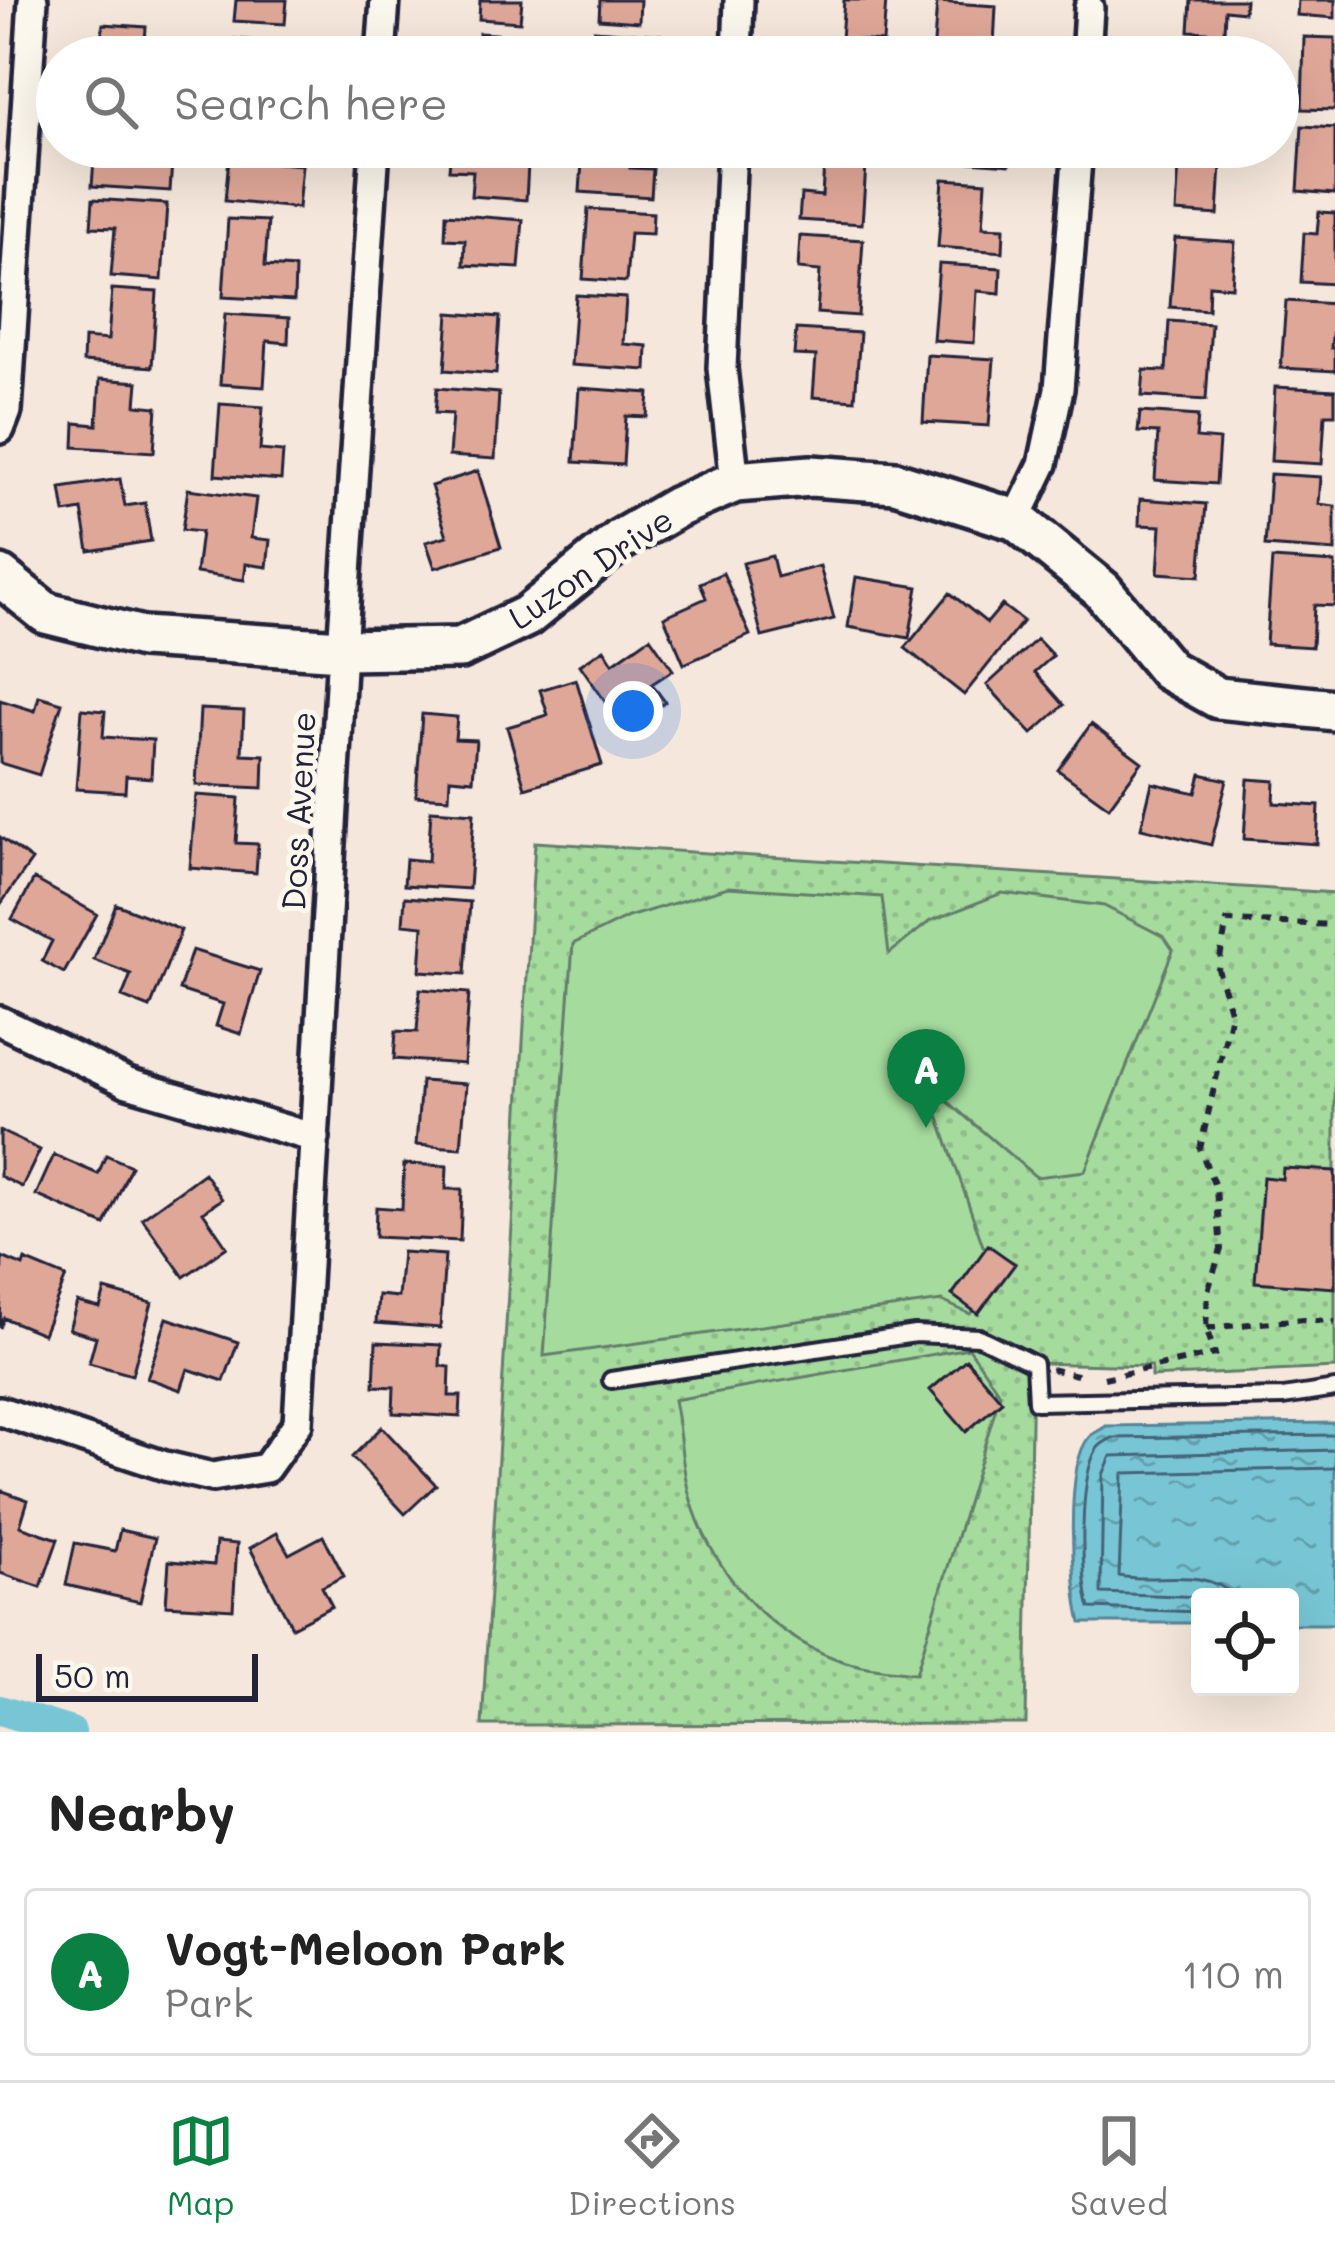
<!DOCTYPE html>
<html lang="en">
<head>
<meta charset="utf-8">
<style>
	:root { --surface:#fff; --page:#f6f6f6; --text:#222; --muted:#767676; --line:#e0e0e0; --accent:#0b8043 }
	body { margin:0; font-family:Mali,sans-serif; background:var(--page); color:var(--text) }
	.controls { position:absolute; right:36px; bottom:36px; display:grid; overflow:hidden; border-radius:12px; box-shadow:0 12px 48px #0002 }
	.controls button { width:108px; height:108px; display:grid; place-items:center; padding:0; border:0; border-bottom:3px solid var(--line); background:var(--surface); color:var(--text); font:60px sans-serif }
	.scale { position:absolute; left:36px; bottom:30px; width:222px; box-sizing:border-box; padding-left:12px; border:6px solid #22223b; border-top:0; font-size:33px; line-height:42px; white-space:nowrap; color:#22223b; -webkit-text-stroke:9px #fbf7ec; paint-order:stroke }
	.you { position:absolute; left:633px; top:711px; width:42px; height:42px; margin:-30px; border:9px solid #fff; border-radius:50%; background:#1a73e8; box-shadow:0 0 0 18px #1a73e833 }
	.badge { display:grid; place-items:center; width:78px; height:78px; border-radius:50%; background:var(--accent); color:#fff; font-size:39px; font-weight:700 }
	.pin { position:absolute; translate:-50% -99px; filter:drop-shadow(0 3px 6px #0008) }
	.pin::after { content:''; position:absolute; top:63px; width:42px; height:36px; background:inherit; clip-path:polygon(0 0,100% 0,50% 100%) }
	.list { margin:0; padding:0; list-style:none }
	h2 { display:flex; justify-content:space-between; align-items:center; height:156px; margin:0; padding:0 48px; font-size:51px }
	h2 small { font-size:39px; font-weight:400; color:var(--muted) }
	.list li { display:grid; grid-template-columns:78px 1fr auto; gap:36px; align-items:center; box-sizing:border-box; height:168px; margin:0 24px 24px; padding:0 24px; border:3px solid var(--line); border-radius:12px }
	.list b { display:block; font-size:45px; white-space:nowrap }
	.list p { margin:0; font-size:39px; white-space:nowrap; color:var(--muted) }
	.list em { font-size:39px; font-style:normal; color:var(--muted) }
	.icon { flex:none; width:66px; height:66px; fill:none; stroke:currentColor; stroke-width:2; stroke-linecap:round; stroke-linejoin:round }
	.map { position:relative; flex:none; width:1335px; height:1732px; overflow:hidden }
	.search { position:absolute; background:var(--surface); box-shadow:0 12px 48px #0002; left:36px; right:36px; top:36px; height:132px; display:flex; align-items:center; gap:30px; box-sizing:border-box; padding:0 42px; border-radius:66px; color:var(--muted); font-size:45px }
	.sheet { height:348px; background:var(--surface) }
	nav { display:flex; justify-content:space-around; align-items:center; box-sizing:border-box; height:168px; border-top:3px solid var(--line); background:var(--surface); font-size:33px; color:var(--muted) }
	nav a { display:grid; justify-items:center; gap:6px }
	nav .on { color:var(--accent) }
	.map>svg:first-child { display:block }
	.grass { fill:url(#grass-dots); stroke:#647e6c; stroke-width:3 }
	.garden { fill:#a6db9e; stroke:#647e6c; stroke-width:3 }
	.water { fill:url(#water-ripples); stroke:#568497; stroke-width:3 }
	.lines { fill:none; stroke-linecap:round; stroke-linejoin:round }
	.shore { stroke:#446479; stroke-width:3 }
	.canal { stroke:#78c6d5; stroke-width:30 }
	.building { fill:#dfa798; stroke:#22223b; stroke-width:3 }
	.lane-casing { stroke:#22223b; stroke-width:22 }
	.street-casing { stroke:#22223b; stroke-width:36 }
	.secondary-casing { stroke:#22223b; stroke-width:48 }
	.path { stroke:#22223b; stroke-width:6; stroke-dasharray:9 9; stroke-linecap:butt }
	.lane { stroke:#fbf7ec; stroke-width:14 }
	.street { stroke:#fbf7ec; stroke-width:27 }
	.secondary { stroke:#fbf7ec; stroke-width:39 }
	.labels { text-anchor:middle; dominant-baseline:central; stroke-width:10; stroke-linejoin:round; paint-order:stroke }
	.street-label { font-size:33px; fill:#22223b; stroke:#fbf7ec }
</style>
</head>
<body>
<div class="map">
<svg width="1335" height="1732" viewBox="0 0 1335 1732">
	<defs>
		<pattern id="grass-dots" width="8" height="8" patternUnits="userSpaceOnUse" patternTransform="scale(3)"><rect width="8" height="8" fill="#a6db9e"/><path d="M2 2h.1M6 6h.1" fill="none" stroke="#8fbc89" stroke-width="1.8" stroke-linecap="round"/></pattern>
		<pattern id="water-ripples" width="26" height="14" patternUnits="userSpaceOnUse" patternTransform="scale(3)"><rect width="26" height="14" fill="#78c6d5"/><path d="M2 4q2-2 4 0t4 0M15 11q2-2 4 0t4 0" fill="none" stroke="#62a0ae"/></pattern>
	</defs>
	<rect width="100%" height="100%" fill="#f5e7db"/>
	<filter id="ink" filterUnits="userSpaceOnUse"><feTurbulence type="fractalNoise" baseFrequency=".00833" numOctaves="2"/><feDisplacementMap in="SourceGraphic" scale="24" xChannelSelector="R" yChannelSelector="G"/><feConvolveMatrix kernelMatrix="1 2 1 2 8 2 1 2 1" color-interpolation-filters="sRGB"/></filter>
	<g filter="url(#ink)">
		<path class="grass" d="M535,842l800,51v475l-184,9v-11l-119,-3 -6,361 -544,1z"/>
		<path class="garden" d="M728,887l154,10 7,57 41,-33 72,-28 102,13 60,31 9,13 -88,221 -49,6 -118,-101 18,34 47,136 32,17 -45,51 -28,-13 -398,55 29,-412 55,-27z
			M969,1348l31,46 -84,279c-27,-3 -56,-5 -82,-15 -68,-26 -122,-88 -143,-158 -10,-31 -10,-68 -17,-100z"/>
		<path class="water" d="M1335,1423v201h-45v-27h-90v26h-119c-9,-36 -17,-160 9,-187 5,-4 11,-6 16,-10z"/>
		<g class="lines">
			<path class="shore" d="M1204,1597l-103,-4 2,-118 8,-19 224,-6
				M1235,1597c-31,-32 -78,-13 -116,-21l4,-103 212,-5
				M1200,1612l-110,-4c-10,-31 -11,-131 7,-159 4,-6 8,-7 15,-11l223,-3"/>
			<path class="canal" d="M0,1710l71,22"/>
		</g>
		<path class="building" d="M236,0h51l-2,24 -51,-3z
			M480,0h42l-2,22 -41,-3z
			M600,0h40l-1,22 -40,-3z
			M844,0h42l-3,42 -42,-3z
			M1191,0h54l-1,12 -19,-2 -1,23 -35,-2z
			M1298,0h37v18l-38,-3z
			M937,2l59,4 -2,40 17,1 -1,10h-77z
			M103,24l43,3 -2,30h-43z
			M594,30l67,5 -1,22h-68z
			M479,33l43,3 -2,21h-43z
			M1304,37l31,1v72l-33,-1z
			M234,39l52,4 -1,14h-52z
			M1302,126l33,2v66l-37,-3z
			M95,147h78l-3,44 -78,-5z
			M230,147h49l-2,16 25,2 -4,43 -73,-7z
			M451,147h78l-3,53 -55,-4 2,-25 -24,-1z
			M583,147h48l-1,21 23,1 -2,28 -71,-5z
			M943,147h67l-1,18 -67,-5z
			M1180,147l42,1 -4,67 -42,-3z
			M825,148l42,3 -5,73 -63,-4 2,-26 21,2z
			M943,179l43,3 -3,45 21,1 -1,24 -65,-5z
			M93,199l74,5 -5,76 -51,-4 4,-48 -24,-1z
			M588,209l65,4 -1,21 -22,-1 -4,49 -43,-3z
			M1319,212l16,1v71l-34,-2 3,-49 13,1z
			M446,214l77,6 -4,48 -55,-3 1,-25 -20,-1z
			M228,219l40,2 -3,45 30,2 -1,33 -71,-4z
			M800,236l63,4 -5,76 -41,-3 3,-42 -22,-2z
			M1175,238l60,4 -3,45 -23,-2 -1,25 -38,-3z
			M939,264l62,4 -1,25 -23,-2 -3,52 -41,-3z
			M112,289l45,3 -5,75 -69,-5 1,-24 24,2z
			M576,295l50,3 -3,46 24,2 -1,24 -75,-5z
			M1286,301l49,3 -4,44h4v23l-54,-3z
			M449,313l51,4 -4,57 -51,-4z
			M225,314l64,4 -1,25 -21,-2 -3,46 -44,-3z
			M1169,321l42,3 -5,76 -64,-4 2,-26 22,1z
			M796,329l64,4 -5,67 -42,-3 3,-41 -22,-1z
			M927,355l67,4 -5,67 -66,-4z
			M100,379l38,3 -2,23 21,2 -3,45 -80,-5 1,-24 22,2z
			M1275,387l60,3v24h-10l-3,50 -51,-3z
			M437,388l62,5 -4,66 -46,-3 3,-42 -17,-1z
			M579,388l70,5 -2,24 -21,-1 -3,49 -49,-3z
			M220,404l43,3 -3,43 23,2 -2,28 -66,-5z
			M1140,412l58,4 -2,22 23,2 -3,44 -61,-4 3,-47 -20,-1z
			M478,471l23,76 -66,21 -9,-26 21,-6 -16,-50z
			M1270,474l51,3 -2,27 16,2v45l-70,-5z
			M120,479l5,27 20,-3 6,38 -62,10 -7,-41 -17,3 -4,-25z
			M188,489l68,9 -5,40 19,2 -3,27 -21,-3 -2,16 -48,-7 5,-41 -19,-2z
			M1140,499l66,5 -6,72 -42,-3 3,-47 -22,-1z
			M772,556l5,21 43,-11 14,53 -72,18 -19,-74z
			M1272,559l63,4v43l-21,-1 -2,42 -46,-3z
			M723,573l27,62 -66,29 -20,-47 42,-19 -6,-15z
			M856,577l62,10 -9,51 -61,-11z
			M950,593l37,30 15,-18 21,16 -59,74 -59,-47z
			M650,637l23,33 -21,14 13,18 -40,28 -45,-65 24,-16 9,14z
			M1037,639l16,17 -18,16 29,33 -32,29 -45,-49z
			M576,679l26,86 -77,23 -18,-61 41,-12 -8,-25z
			M39,696l23,7 -23,72 -39,-12v-63l35,11z
			M82,709l23,2 -2,26 50,3 -2,38 -25,-2 -1,16 -49,-3z
			M200,709l44,2 -2,43 22,1 -1,33 -67,-3z
			M422,714l35,3 -2,22 21,1 -3,40 -23,-2 -1,20 -33,-2z
			M1091,724l51,38 -33,45 -51,-37z
			M1201,774l26,6 -16,65 -70,-17 11,-45 44,10z
			M1248,779l27,2 -1,22 45,3 -2,38 -73,-5z
			M196,795l43,3 -3,45 22,1 -2,29 -66,-5z
			M431,810l43,3 -5,76 -65,-4 2,-26 22,2z
			M0,837l32,23 -32,45z
			M34,879l63,35 -33,59 -22,-12 10,-20 -40,-22z
			M405,897l65,5 -5,72 -45,-3 3,-45 -20,-2z
			M116,904l65,26 -31,78 -28,-11 9,-23 -37,-14z
			M192,950l68,21 -19,63 -25,-8 7,-22 -44,-14z
			M420,989l49,4 -5,71 -70,-5 2,-28 21,1z
			M421,1081l45,3 -5,64 -45,-3z
			M0,1131l40,19 -18,37 -22,-11z
			M54,1155l44,19 8,-19 25,11 -26,59 -69,-30z
			M404,1164l43,2 -1,23h16l-2,52 -85,-4 1,-30 26,2z
			M1283,1168l52,3v117l-80,-6 8,-105 19,2z
			M204,1173l18,26 -19,13 24,35 -43,30 -42,-59z
			M988,1245l27,19 -37,50 -26,-19z
			M402,1252l43,3 -5,73 -64,-5 2,-28 20,2z
			M2,1257l21,9 2,-6 41,17 -23,57 -39,-16 -4,10z
			M105,1290l47,13 -20,72 -43,-12 7,-26 -27,-8 8,-27 23,6z
			M167,1318l71,24 -14,39 -36,-12 -7,21 -34,-12z
			M376,1342l65,3 -1,21 10,1 -1,29h12l-1,21 -67,-4 1,-26 -20,-1z
			M966,1359l36,42 -36,31 -36,-42z
			M382,1427l54,58 -31,29 -53,-57z
			M0,1490l28,10 -8,26 38,13 -17,48 -41,-14z
			M120,1530l35,8 -15,64 -74,-17 9,-42 40,8z
			M277,1533l12,21 34,-18 21,40 -22,11 10,19 -40,21 -42,-79z
			M216,1542l21,2 -4,65 -67,-4 3,-44 45,4z"/>
		<g class="lines">
			<g class="lane-casing">
				<path id="lane" d="M611,1380l304,-46 64,3 55,27 2,38 247,-5 52,-8"/>
			</g>
			<g class="street-casing">
				<path id="street" d="M381,57l4,-57
					M737,57l2,-57
					M1086,57l3,-49
					M732,147l-10,221 13,114
					M0,429l7,-18 26,-411
					M1016,520l27,-56 16,-75 19,-242
					M0,1021l128,62 187,55
					M0,1411l165,55 47,11 54,-9 32,-45 44,-773 33,-503"/>
			</g>
			<g class="secondary-casing">
				<path id="secondary" d="M0,576l46,37 96,24 200,13 118,-2 67,-32 93,-76 57,-33 58,-25 76,-6 84,6 121,38 86,70 66,80 50,28 117,12"/>
			</g>
			<path class="path" d="M1207,1328l97,-9 31,3
				M1051,1369l34,8
				M1104,1378l111,-24 -9,-26 2,-37 13,-42 -5,-60 -16,-40 31,-135 -13,-45 9,-48 108,4"/>
			<use href="#lane" class="lane"/>
			<use href="#street" class="street"/>
			<use href="#secondary" class="secondary"/>
		</g>
	</g>
	<g class="labels">
		<g class="street-label">
			<text transform="translate(590 567) rotate(-34)">Luzon Drive</text>
			<text transform="translate(297 811) rotate(-87)">Doss Avenue</text>
		</g>
	</g>
</svg>
<div class="controls">
<button><svg class="icon" aria-label="locate" viewBox="0 0 24 24"><circle cx="12" cy="12" r="6"/><path d="M12 2v4M12 18v4M2 12h4M18 12h4"/></svg></button>
</div>
<div class="scale">50 m</div>
<div class="you"></div>
<div class="pin badge" style="left:926px;top:1128px">A</div>
<div class="search"><svg class="icon" aria-label="search" viewBox="0 0 24 24"><circle cx="10" cy="10" r="6"/><path d="M15 15l6 6"/></svg>Search here</div>
</div>
<section class="sheet">
<h2>Nearby<small></small></h2>
<ul class="list">
<li><span class="badge">A</span><div><b>Vogt-Meloon Park</b><p>Park</p></div><em>110 m</em></li>
</ul>
</section>
<nav>
<a class="on"><svg class="icon" aria-label="map" viewBox="0 0 24 24"><path d="M3 6l6-2 6 2 6-2v14l-6 2-6-2-6 2zM9 4v14M15 6v14"/></svg>Map</a>
<a><svg class="icon" aria-label="directions" viewBox="0 0 24 24"><path d="M12 3l9 9-9 9-9-9zM9 14v-3h6M13 9l2 2-2 2"/></svg>Directions</a>
<a><svg class="icon" aria-label="saved" viewBox="0 0 24 24"><path d="M7 4h10v16l-5-4-5 4z"/></svg>Saved</a>
</nav>
</body>
</html>
